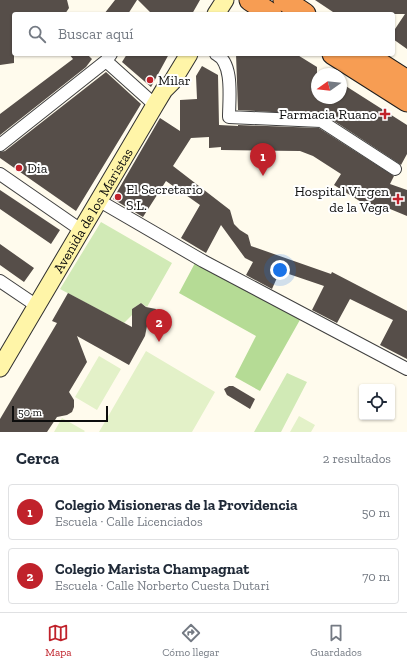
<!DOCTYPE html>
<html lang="es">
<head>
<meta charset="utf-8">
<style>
	:root { --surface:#fff; --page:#f2f2f3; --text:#1f2937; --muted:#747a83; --line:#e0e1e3; --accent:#c0222b }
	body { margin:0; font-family:"Zilla Slab",serif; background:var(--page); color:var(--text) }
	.controls { position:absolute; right:12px; bottom:12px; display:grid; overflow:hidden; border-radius:4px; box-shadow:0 1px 3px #0004 }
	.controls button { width:36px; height:36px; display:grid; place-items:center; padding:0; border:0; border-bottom:1px solid var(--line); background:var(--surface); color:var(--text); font:20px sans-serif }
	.compass { position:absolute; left:311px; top:68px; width:36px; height:36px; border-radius:50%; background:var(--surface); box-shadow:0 1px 3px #0004; rotate:255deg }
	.scale { position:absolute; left:12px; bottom:10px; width:96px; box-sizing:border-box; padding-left:4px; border:2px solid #0d0d0d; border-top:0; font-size:11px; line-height:14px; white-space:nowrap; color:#0d0d0d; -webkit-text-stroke:3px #fff; paint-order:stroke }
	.you { position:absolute; left:280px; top:270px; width:14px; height:14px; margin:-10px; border:3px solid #fff; border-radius:50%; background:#1a73e8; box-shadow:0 0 0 6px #1a73e833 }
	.badge { display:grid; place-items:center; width:26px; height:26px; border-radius:50%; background:var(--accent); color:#fff; font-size:13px; font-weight:700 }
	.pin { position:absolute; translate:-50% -33px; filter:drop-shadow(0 1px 2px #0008) }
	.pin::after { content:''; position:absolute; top:21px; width:14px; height:12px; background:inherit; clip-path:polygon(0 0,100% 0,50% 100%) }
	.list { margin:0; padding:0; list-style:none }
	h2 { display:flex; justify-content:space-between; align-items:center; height:52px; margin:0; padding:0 16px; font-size:17px }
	h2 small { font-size:13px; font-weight:400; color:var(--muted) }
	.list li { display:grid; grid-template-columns:26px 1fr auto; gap:12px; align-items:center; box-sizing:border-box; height:56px; margin:0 8px 8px; padding:0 8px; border:1px solid var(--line); border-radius:4px }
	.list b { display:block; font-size:15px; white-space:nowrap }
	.list p { margin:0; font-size:13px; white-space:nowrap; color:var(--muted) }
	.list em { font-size:13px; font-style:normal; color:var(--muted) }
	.icon { flex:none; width:22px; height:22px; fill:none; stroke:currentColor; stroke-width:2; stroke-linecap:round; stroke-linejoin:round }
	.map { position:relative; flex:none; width:407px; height:432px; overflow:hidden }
	.search { position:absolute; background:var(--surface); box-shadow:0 1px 3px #0004; left:12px; right:12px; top:12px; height:44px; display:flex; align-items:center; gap:10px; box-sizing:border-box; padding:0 14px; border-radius:4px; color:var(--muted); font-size:15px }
	.sheet { height:180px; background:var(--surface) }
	nav { display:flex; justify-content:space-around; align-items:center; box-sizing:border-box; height:56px; border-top:1px solid var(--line); background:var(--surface); font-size:11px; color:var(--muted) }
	nav a { display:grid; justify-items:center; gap:2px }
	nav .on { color:var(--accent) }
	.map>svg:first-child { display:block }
	.green { fill:#d1eab6 }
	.forest { fill:#b5db95 }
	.pitch { fill:#e3f1c8 }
	.building { fill:#564e49 }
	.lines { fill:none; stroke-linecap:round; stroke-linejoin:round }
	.street-casing { stroke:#404040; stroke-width:14 }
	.secondary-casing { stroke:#2f2f2f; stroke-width:19 }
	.highway-casing { stroke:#1e1e1e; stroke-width:23 }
	.street { stroke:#fff; stroke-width:12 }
	.secondary { stroke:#fff5a8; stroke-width:17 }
	.highway { stroke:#f79d53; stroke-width:21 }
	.poi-dot { fill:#c0222b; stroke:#fff; stroke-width:1.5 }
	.labels { text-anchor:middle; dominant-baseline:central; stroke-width:4; stroke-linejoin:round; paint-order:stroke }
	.poi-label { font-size:14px; fill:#0d0d0d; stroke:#fff; text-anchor:start }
	.street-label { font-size:14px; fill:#0d0d0d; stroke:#fff }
</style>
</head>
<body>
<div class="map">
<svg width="407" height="432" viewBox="0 0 407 432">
	<rect width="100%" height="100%" fill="#fffbed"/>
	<path class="green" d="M101,222l71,41 -25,44 -6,-4 -9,6v6l-8,8 -64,-34z
		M287,373l20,9 -26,50h-27z"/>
	<path class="forest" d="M195,263l106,55 -41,73 -25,-14 21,-41 -77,-43z"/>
	<path class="pitch" d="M146,351l69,41 -23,40h-93z
		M99,356l22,13 -24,41 -22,-13z
		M299,416l16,9 -4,7h-21z
		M62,418l23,13 -1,1h-30z"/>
	<path class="building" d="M0,0h67l2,8 -4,6h-51v49l-14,2z
		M115,0h22l-9,14h-24z
		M138,0h62l-8,14h-40z
		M315,0h92v49l-14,-10v-7l12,-18h-69z
		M69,54h18l5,5 -6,8 -86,68v-21l73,-55z
		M127,54h42l-18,33 -29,-25z
		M236,54h60l21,13v31h24v-15l66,42v29l-6,11 -76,-50 -87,-5z
		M202,66l16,9 1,50 19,1v-1l81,3 75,48 -4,8 17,6v26l-29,-12 -4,6 -40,-25 7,-11 -28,-18 -13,-5 -79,-1v-3l-12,1v-11l-18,1 -18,28 57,44 4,14 6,6 8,5 3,11 80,28 1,-2 75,39v48l-27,-14 13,-25 -43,-21 -13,24 -25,-13 12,-24 -44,-15 -8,18 -26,-14 7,-13 -8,-4 -24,-33 -15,28 -25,-15 19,-33 -34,-24 -23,36 -30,-18 47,-81 20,13v-31l17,-1 -1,-23z
		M106,72l35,32 -65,107 -76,-53v-6l5,-1z
		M0,190l60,40 -9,14 -51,-35z
		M0,244l34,24 -10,14 -24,-17z
		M68,293l64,34v-18l9,-6 5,4 10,2 -2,9 -7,8 -2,10 -16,29 -52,-29 10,26 -18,30 5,8v7l-2,5 -5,3 -10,2 -10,15h-47v-13l57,-96 -5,-2z
		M229,386h4l22,13 -5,10 -23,-14 -3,-6z"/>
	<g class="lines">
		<g class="street-casing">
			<path id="street" d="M216,54c18,9 13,45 13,63l92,4 74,48
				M106,61l49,44
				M0,145l106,-84 5,-7
				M0,174l81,56
				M98,200l105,61 204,108
				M0,281l37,25"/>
		</g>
		<g class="secondary-casing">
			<g id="secondary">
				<path d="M216,14l9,-14"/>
				<path id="s1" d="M0,368l155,-263 9,-15 8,-8 17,-28"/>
			</g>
		</g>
		<g class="highway-casing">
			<path id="highway" d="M250,0l21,14
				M284,0l21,14
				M333,54l74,47
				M365,54l42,27"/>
		</g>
		<use href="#street" class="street"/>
		<use href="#secondary" class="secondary"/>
		<use href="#highway" class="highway"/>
	</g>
	<g class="poi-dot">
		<circle cx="150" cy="80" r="4"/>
		<path d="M383 108h4v4h4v4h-4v4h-4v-4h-4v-4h4z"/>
		<circle cx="19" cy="168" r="4"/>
		<circle cx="118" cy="197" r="4"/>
		<path d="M396 193h4v4h4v4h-4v4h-4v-4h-4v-4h4z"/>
	</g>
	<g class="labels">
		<g class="poi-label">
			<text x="158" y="80">Milar</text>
			<text x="377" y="114" text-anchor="end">Farmacia Ruano</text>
			<text x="27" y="168">Dia</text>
			<text x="126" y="189">El Secretario<tspan x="126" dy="16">S.L.</tspan></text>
			<text x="389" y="191" text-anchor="end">Hospital Virgen<tspan x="389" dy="16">de la Vega</tspan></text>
		</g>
		<g class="street-label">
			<text stroke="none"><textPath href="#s1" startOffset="183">Avenida de los Maristas</textPath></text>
		</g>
	</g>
</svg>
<div class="controls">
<button><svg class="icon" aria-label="locate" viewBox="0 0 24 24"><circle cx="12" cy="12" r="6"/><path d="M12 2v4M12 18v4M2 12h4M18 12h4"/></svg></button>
</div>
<svg class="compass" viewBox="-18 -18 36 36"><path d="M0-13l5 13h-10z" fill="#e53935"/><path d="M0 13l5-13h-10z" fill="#747a83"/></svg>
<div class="scale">50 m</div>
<div class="you"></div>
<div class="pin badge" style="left:263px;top:176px">1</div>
<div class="pin badge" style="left:159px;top:342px">2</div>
<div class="search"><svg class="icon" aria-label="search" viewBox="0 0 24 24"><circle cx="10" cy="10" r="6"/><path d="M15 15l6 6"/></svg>Buscar aquí</div>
</div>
<section class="sheet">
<h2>Cerca<small>2 resultados</small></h2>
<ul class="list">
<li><span class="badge">1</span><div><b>Colegio Misioneras de la Providencia</b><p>Escuela · Calle Licenciados</p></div><em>50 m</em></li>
<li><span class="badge">2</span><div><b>Colegio Marista Champagnat</b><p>Escuela · Calle Norberto Cuesta Dutari</p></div><em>70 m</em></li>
</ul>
</section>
<nav>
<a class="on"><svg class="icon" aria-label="map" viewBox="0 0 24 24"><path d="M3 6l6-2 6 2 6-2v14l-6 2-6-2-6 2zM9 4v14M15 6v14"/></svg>Mapa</a>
<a><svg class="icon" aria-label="directions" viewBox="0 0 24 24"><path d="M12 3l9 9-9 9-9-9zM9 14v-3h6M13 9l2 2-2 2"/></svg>Cómo llegar</a>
<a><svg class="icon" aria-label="saved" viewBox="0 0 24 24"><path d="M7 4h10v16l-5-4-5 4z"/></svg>Guardados</a>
</nav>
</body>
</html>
